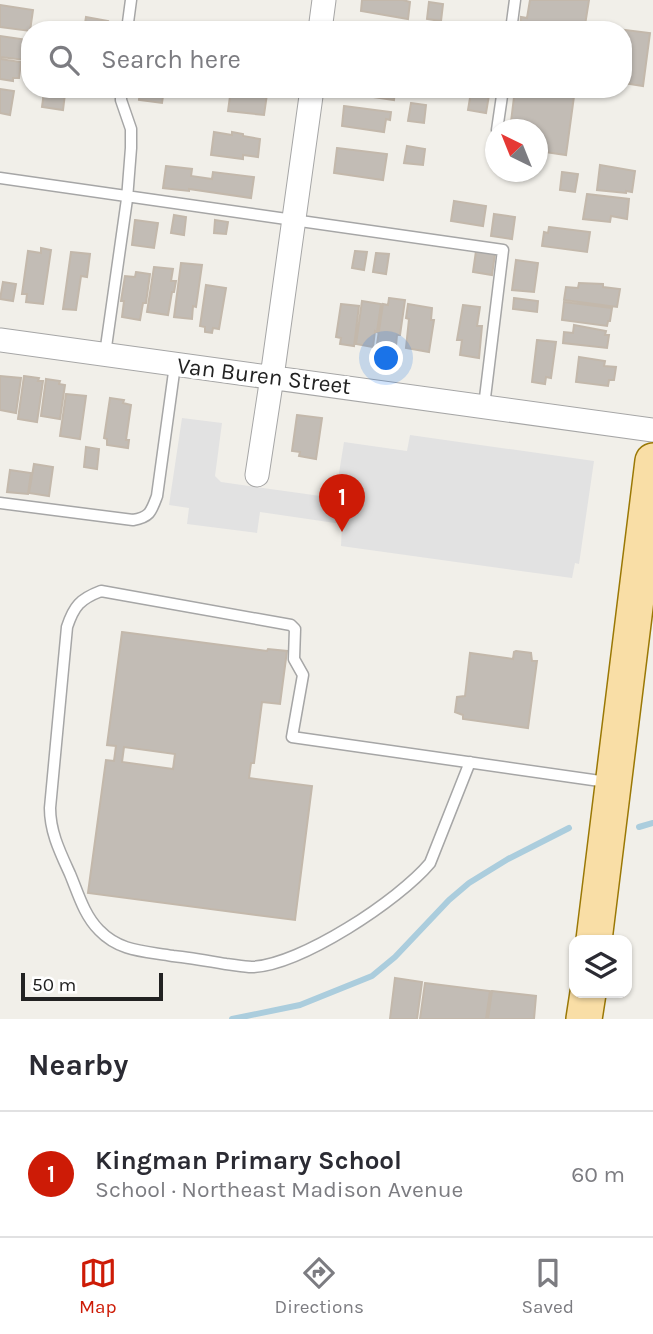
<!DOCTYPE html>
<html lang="en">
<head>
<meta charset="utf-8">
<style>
	:root { --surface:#fff; --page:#f2f2f3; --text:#2b2b33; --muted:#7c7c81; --line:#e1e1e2; --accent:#cd1b06 }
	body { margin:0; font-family:Karla,sans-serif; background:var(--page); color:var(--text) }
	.controls { position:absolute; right:21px; bottom:21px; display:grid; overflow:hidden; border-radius:14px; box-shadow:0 2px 5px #0004 }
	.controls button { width:63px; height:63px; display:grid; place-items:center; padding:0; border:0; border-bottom:2px solid var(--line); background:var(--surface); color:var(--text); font:35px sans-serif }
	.compass { position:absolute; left:485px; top:119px; width:63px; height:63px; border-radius:50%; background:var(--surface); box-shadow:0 2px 5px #0004; rotate:317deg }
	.scale { position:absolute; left:21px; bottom:18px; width:142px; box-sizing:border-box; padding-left:7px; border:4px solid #222; border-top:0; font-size:19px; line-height:24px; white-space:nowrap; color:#222; -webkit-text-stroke:5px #fff; paint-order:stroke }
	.you { position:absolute; left:387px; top:359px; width:24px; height:24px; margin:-18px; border:5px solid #fff; border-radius:50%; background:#1a73e8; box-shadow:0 0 0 10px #1a73e833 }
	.badge { display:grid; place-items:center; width:46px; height:46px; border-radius:50%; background:var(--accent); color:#fff; font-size:23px; font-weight:700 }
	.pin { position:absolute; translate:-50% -58px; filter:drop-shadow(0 2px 4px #0008) }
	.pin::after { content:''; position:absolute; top:37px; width:24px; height:21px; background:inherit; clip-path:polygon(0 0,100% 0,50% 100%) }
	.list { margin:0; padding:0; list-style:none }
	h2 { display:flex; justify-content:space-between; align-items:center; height:91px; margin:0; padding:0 28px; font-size:30px }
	h2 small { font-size:23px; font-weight:400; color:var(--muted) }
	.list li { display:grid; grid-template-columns:46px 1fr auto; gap:21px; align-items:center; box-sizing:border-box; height:126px; padding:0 28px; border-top:2px solid var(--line) }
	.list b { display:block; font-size:26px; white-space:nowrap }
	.list p { margin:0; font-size:23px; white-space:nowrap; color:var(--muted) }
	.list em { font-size:23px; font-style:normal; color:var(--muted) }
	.icon { flex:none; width:38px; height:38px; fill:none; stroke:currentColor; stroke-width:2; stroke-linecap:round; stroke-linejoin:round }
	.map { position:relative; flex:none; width:653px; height:1019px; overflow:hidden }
	.search { position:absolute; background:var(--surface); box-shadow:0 2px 5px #0004; left:21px; right:21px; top:21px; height:77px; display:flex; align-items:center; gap:18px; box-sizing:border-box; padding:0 24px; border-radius:28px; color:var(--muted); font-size:26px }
	.sheet { height:217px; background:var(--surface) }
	nav { display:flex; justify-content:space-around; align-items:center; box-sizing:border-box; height:98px; border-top:2px solid var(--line); background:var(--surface); font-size:19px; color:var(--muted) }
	nav a { display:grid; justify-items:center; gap:4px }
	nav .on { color:var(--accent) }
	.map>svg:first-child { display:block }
	.parking { fill:#e2e2e2 }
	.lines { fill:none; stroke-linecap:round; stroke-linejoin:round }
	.stream { stroke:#abcddd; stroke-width:6 }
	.building { fill:#c2bcb5; stroke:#c3b8ab; stroke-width:2; fill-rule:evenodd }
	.lane-casing { stroke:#a6a6a6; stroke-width:13 }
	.street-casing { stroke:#a6a6a6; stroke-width:25 }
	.primary-casing { stroke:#9a7805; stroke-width:38 }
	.lane { stroke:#fff; stroke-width:10 }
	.street { stroke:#fff; stroke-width:23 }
	.primary { stroke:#f9dea6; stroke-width:35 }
	.labels { text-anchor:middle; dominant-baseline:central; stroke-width:7; stroke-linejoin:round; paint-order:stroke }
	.street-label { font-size:23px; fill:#222; stroke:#fff }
</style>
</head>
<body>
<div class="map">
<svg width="653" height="1019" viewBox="0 0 653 1019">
	<rect width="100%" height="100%" fill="#f1efe9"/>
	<path class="parking" d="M182,418l40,5 -7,53 6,6 114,16 9,-56 63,9 3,-16 184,26 -15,103 -4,-1 -3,15 -231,-32 1,-22 -82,-12 -3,21 -70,-9 2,-16 -20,-3z"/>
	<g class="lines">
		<path class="stream" d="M639,827l14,-4
			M232,1019l68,-14 72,-29 23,-19 54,-57 20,-17 39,-24 61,-31"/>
	</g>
	<path class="building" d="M362,0h41l7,2 -2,17 -47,-8z
		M530,0h59l-4,25 65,8 -7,53 -20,-3v-53h-103l1,-13 6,1z
		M429,2l14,2 -2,17 -14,-2z
		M0,5l33,5 -3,21 -30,-4z
		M86,17l22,4 -2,9h-22z
		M0,36l28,4 -3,20 -25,-3z
		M0,59l21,3 -2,16h-6v3l-13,-2z
		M0,89l14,2 -4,24 -10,-2z
		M140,89h24l-2,14 -23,-3z
		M231,89l36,5 -3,21 -36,-4z
		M347,89h43l5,1 -1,10 -48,-7z
		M515,89h60l-9,66 -28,-4v-21h-28z
		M44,92l21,2 -2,16 -21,-3z
		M471,92l18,3 -3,18 -18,-3z
		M411,103l15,2 -2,18 -16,-2z
		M344,106l47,6 -1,8 -4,-1 -2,13 -42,-6z
		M214,132l18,3v-3l11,2v2l17,3 -2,18 -15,-2v4l-32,-4z
		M407,146l18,3 -2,16 -19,-2z
		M337,148l50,6 -4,26 -49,-7z
		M600,165l35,6 -3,21 -6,-1v2l-29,-3z
		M166,166l26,3 -1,7 21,3 1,-7 41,5 -3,21 -62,-9v2l-26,-3z
		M562,172l16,2 -3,18 -15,-2z
		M587,194l42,5 -2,20 -16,-3 -1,6 -27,-3z
		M454,201l32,5 -3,20 -32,-5z
		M494,214l21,3 -3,22 -21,-3z
		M174,215l12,2 -2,18 -13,-2z
		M135,220l23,3 -4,25 -22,-3z
		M215,220l13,2 -2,12 -12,-1z
		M549,227l41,5 -3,20 -45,-6 2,-14 4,1z
		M41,248l10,2 -8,54 -17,-2 1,-8h-5l6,-43 13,2z
		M355,251l12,1 -3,18 -12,-2z
		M476,251l19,3 -3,21 -19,-3z
		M71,252l19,2 -3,23 -6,-1 -5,34 -13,-1z
		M376,253l13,1 -3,20 -13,-2z
		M516,260l22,3 -4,29 -22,-2z
		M181,263l21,2 -6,42 -3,-1 -1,13 -18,-2z
		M154,267l19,2 -2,12h5l-2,11h-2l-4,23 -21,-3z
		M136,272l14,2 -4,29h-3l-3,17 -18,-3 2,-16h-3l4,-25 10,1z
		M3,282l13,2 -3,17 -13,-2z
		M579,283l24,1v3l17,2 -3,18 -53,-7 2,-13 12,1z
		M206,285l20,3 -7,41 -6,-1 -1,5 -7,-1v-5l-5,-1z
		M389,298l16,2 -5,35h-3l-1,11 -19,-2 6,-40 5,1z
		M514,298l24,3 -1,11 -24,-3z
		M362,301l19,3 -4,28 -2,-1 -2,16 -17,-3z
		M564,302l48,6 -2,13h-2l-1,5 -45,-6z
		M341,304l18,2 -5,40 -14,-2 1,-6 -5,-1z
		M408,304l24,4 -1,12h3l-5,32 -23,-4 3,-29 -3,-1z
		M463,305l17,2 -3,19h5l-3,32 -19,-3 2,-15h-5z
		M574,325l32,6 -1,4h4l-2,13 -44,-5 1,-11 9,1z
		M537,340l19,2 -5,36 -5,-1 -1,7 -13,-2z
		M579,357l26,4 -1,5 12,1 -2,13h-5l-1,6 -32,-4z
		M0,376l21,2 -5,35 -16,-3z
		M24,376l15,2 -1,3h5l-6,41 -19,-3z
		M46,379l14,2 -1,3 6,1 -5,34 -19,-3z
		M66,394l20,2 -6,43 -20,-3z
		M110,398l14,2 -1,3 8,2 -5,35h3l-1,8 -21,-3v-6l-3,-1z
		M297,415l25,3 -6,41 -17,-3 1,-4 -8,-1z
		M86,447l13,2 -2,20 -13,-2z
		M34,464l19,3 -4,29 -20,-3z
		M10,470l21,3 -3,21 -21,-2z
		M122,632l145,19 1,-2 19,2 -7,53 -18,-2 -8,61h-3l-2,15 63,8 -17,134 -207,-27 18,-133 8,1 2,-15 -9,-1zM124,747l51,7 -2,15 -51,-7z
		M516,651l15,2 1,8h5l-9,67 -65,-9v-4l-8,-3 2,-15 8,-1 5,-43 43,6 1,-7z
		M395,978l27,4 -5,37h-27z
		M425,983l65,8 -4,28h-66z
		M492,991l44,5 -2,23h-46z"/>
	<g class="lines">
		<g class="lane-casing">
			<path id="lane" d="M127,30l4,-30
				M511,30l4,-30
				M497,130l6,-41
				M495,143h1
				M0,178l503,72 -19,156
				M105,354l22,-155 4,-51v-19l-10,-29v-11
				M0,503l133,17c17,-3 18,-8 24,-24l18,-131
				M470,762l-40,101c-31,37 -129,102 -178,104 -8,0 -17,-2 -26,-3 -18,-3 -35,-6 -53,-8 -28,-5 -53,-4 -74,-26 -15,-15 -21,-37 -29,-56 -10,-22 -20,-42 -20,-66l17,-181c7,-21 13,-28 34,-36l190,34 4,4 -1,30 9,16 -11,62 315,45"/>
		</g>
		<g class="street-casing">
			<path id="street" d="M320,30l4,-30
				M0,340l653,90
				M257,475l15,-98 40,-288"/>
		</g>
		<g class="primary-casing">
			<path id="primary" d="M594,940l59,-479
				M584,1019l4,-26"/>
		</g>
		<use href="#lane" class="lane"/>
		<use href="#street" class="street"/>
		<use href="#primary" class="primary"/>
	</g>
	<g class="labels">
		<g class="street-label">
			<text transform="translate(264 376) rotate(7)">Van Buren Street</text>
		</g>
	</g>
</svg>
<div class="controls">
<button><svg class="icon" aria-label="layers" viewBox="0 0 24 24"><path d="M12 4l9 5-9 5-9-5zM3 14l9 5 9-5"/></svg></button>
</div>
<svg class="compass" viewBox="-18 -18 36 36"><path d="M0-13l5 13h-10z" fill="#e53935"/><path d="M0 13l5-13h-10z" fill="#7c7c81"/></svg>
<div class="scale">50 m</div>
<div class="you"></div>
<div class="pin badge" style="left:342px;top:532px">1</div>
<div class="search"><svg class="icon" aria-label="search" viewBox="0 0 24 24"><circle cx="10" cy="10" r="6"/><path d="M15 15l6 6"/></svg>Search here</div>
</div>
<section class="sheet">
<h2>Nearby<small></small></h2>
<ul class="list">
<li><span class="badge">1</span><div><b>Kingman Primary School</b><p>School · Northeast Madison Avenue</p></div><em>60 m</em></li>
</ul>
</section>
<nav>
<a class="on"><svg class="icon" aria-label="map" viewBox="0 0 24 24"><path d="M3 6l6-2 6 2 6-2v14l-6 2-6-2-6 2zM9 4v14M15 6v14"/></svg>Map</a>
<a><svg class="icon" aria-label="directions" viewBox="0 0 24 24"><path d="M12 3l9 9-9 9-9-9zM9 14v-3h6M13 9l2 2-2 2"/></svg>Directions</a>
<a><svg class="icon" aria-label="saved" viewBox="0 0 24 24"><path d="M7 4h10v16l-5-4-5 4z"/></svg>Saved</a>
</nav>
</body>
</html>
